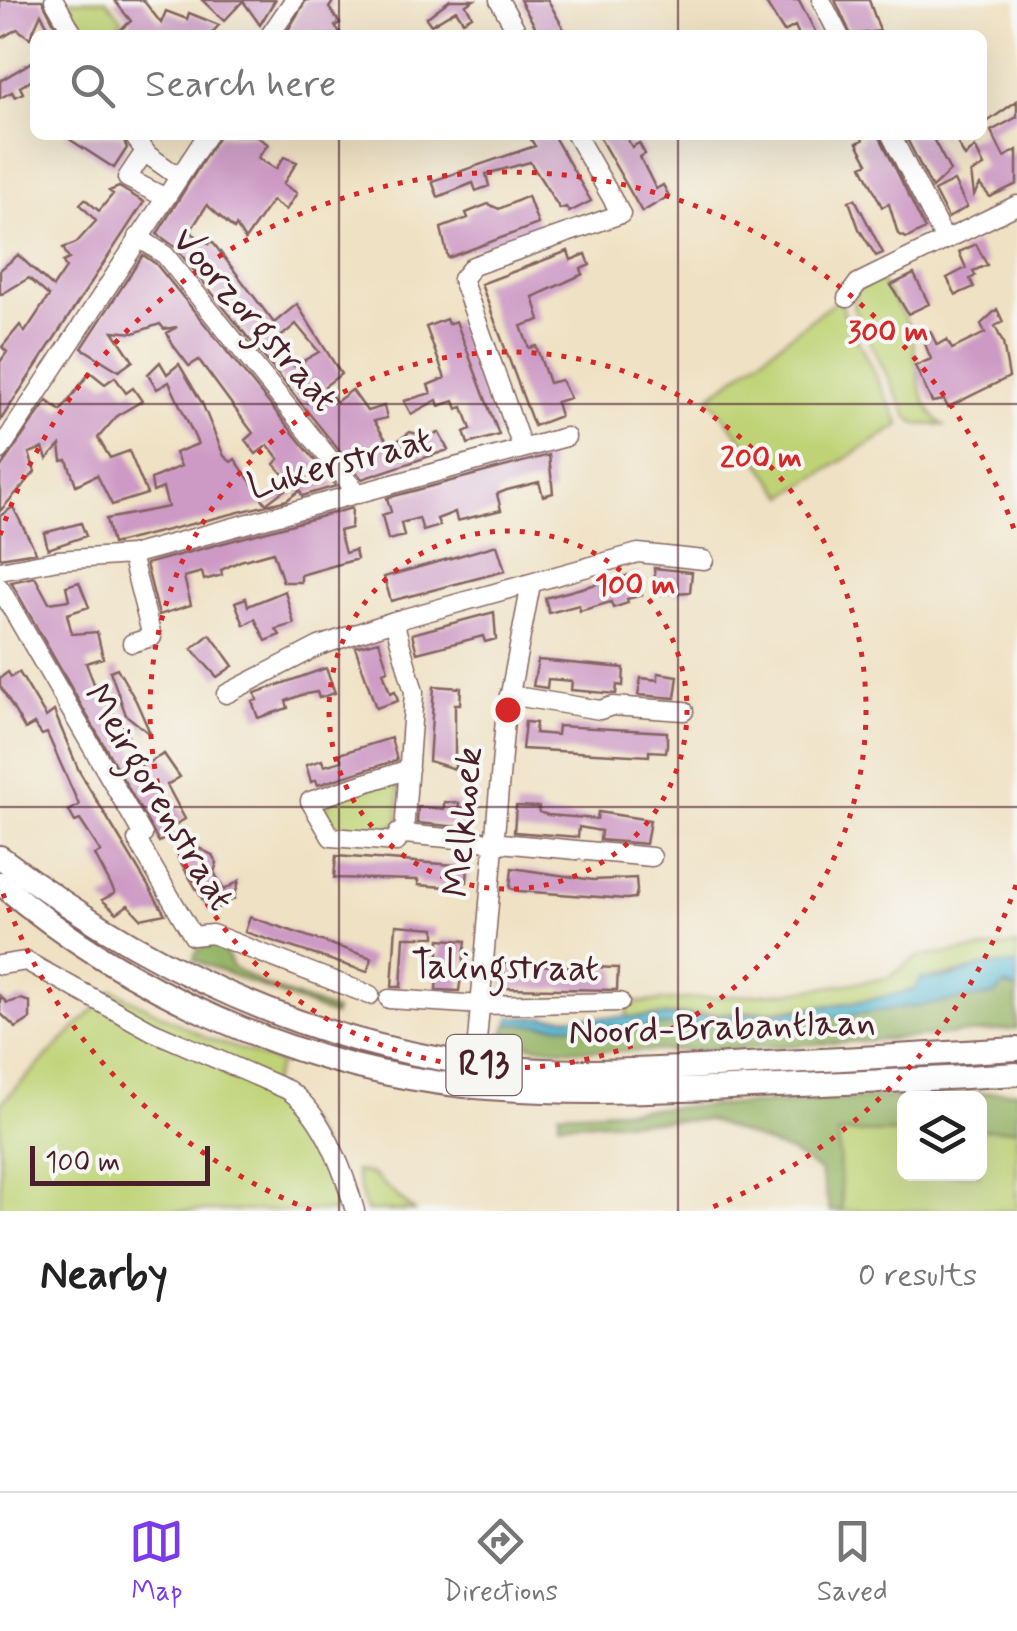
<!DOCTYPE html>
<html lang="en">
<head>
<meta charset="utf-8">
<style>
	:root { --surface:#fff; --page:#f6f6f6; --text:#222; --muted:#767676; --line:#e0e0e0; --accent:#7c3aed }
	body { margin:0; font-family:Mynerve,sans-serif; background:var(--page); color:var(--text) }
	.controls { position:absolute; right:30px; bottom:30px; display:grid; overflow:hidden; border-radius:15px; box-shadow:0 10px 40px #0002 }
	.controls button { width:90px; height:90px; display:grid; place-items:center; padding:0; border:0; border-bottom:2px solid var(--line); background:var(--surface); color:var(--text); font:50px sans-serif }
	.scale { position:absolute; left:30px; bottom:25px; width:180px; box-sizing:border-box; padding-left:10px; border:5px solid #4a1f2b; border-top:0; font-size:28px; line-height:35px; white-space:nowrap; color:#4a1f2b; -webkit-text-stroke:8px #f6f6f2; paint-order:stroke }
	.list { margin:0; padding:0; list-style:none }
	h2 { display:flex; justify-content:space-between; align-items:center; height:130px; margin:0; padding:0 40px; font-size:42px }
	h2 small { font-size:32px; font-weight:400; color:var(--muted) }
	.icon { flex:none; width:55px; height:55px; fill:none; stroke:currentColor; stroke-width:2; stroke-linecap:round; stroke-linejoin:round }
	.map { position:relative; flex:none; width:1017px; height:1211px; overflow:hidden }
	.search { position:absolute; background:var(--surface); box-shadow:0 10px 40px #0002; left:30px; right:30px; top:30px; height:110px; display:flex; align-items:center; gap:25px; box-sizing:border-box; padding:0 35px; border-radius:15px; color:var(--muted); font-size:38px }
	.sheet { height:280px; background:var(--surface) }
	nav { display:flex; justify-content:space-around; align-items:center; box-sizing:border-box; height:140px; border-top:2px solid var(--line); background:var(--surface); font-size:28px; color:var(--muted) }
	nav a { display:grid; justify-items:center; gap:5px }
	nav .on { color:var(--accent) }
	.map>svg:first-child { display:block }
	.green { fill:#bfd376; stroke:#847950; stroke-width:2.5 }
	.forest { fill:#97b567; stroke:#706a49; stroke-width:2.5 }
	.water { fill:#51b7d0; stroke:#4e6b7e; stroke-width:2.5 }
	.building { fill:#cd9ac5; fill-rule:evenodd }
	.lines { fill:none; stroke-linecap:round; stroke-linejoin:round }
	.minor-casing { stroke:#846360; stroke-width:21 }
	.major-casing { stroke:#846360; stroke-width:26 }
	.minor { stroke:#fff; stroke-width:18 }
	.major { stroke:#fff; stroke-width:22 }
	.grid { fill:none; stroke:#4a1f2b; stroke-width:2.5; stroke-opacity:0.55 }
	.ring { fill:none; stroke:#d62828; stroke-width:5; stroke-dasharray:5 10 }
	.labels { text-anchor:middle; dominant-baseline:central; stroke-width:8; stroke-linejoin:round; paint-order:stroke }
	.shield { fill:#f6f6f2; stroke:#7e6067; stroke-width:2.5 }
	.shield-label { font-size:35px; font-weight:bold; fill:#4a1f2b }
	.street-label { font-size:38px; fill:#4a1f2b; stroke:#f6f6f2 }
	.centre { fill:#d62828; stroke:#f6f6f2; stroke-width:5 }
	.ring-label { font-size:30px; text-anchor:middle; font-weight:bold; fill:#d62828; stroke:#f6f6f2; stroke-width:8; stroke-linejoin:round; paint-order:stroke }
</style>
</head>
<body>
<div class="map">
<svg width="1017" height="1211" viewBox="0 0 1017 1211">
	<rect width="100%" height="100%" fill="#f6f6f2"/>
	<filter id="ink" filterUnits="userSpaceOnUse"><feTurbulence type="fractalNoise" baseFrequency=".01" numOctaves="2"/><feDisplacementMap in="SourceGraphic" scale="20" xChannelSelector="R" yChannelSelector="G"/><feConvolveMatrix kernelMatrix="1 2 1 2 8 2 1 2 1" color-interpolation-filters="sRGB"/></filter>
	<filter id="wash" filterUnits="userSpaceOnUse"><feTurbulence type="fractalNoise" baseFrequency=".0048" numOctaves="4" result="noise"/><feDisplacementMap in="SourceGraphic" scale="40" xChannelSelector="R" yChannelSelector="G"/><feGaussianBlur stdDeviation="2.25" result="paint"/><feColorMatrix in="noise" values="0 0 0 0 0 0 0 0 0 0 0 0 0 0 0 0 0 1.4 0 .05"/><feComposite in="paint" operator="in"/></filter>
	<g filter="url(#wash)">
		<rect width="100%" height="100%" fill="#efe1c3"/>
		<path class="green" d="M67,0h39l17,20 -18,15h-26l-19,-31z
			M880,279c9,17 28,38 32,57 6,28 4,69 31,89l-27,-1 -8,-7 -55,-109 3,-19z
			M841,297l3,16 56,112 -115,71 -76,-99z
			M387,781l12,6v38h-8l-1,12 -54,-5 -12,-21 10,-14z
			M1017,945v20c-34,0 -62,11 -96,14l-7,11c-94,23 -192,22 -288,27l3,-14 162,-11 97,-14 29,-21z
			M113,990l96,49 71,24 -13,30c44,14 66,77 79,118h-346v-107z
			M1017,1129v82h-175l-5,-78 67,-1v42h76v-44z
			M355,1171l17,3 42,37h-48z"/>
		<path class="forest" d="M217,937l16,30 31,18 71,26 -1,5 -140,-56 2,-8z
			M1004,985l13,5v39c-80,6 -468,42 -514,7l5,-12 119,3 368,-32z
			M1017,1091v38l-37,1v-32h-76v34l-66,1 4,78h-12l-10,-40 -30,-19 -82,-32 -149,3v-10z"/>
		<path class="water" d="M985,965h32v25l-12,-5 -10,10 -176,24 -192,8 -119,-3 3,-7c132,0 274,6 402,-27l8,-11 31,-2z"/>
		<g id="blocks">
			<path class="building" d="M0,0h42l18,35h-7l-12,-21 -11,24 -13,-9 -17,10z
				M114,0h29l18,23 5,-12 21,8 2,-6 30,12 -9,10h-96l17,-14z
				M202,0h73l-15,25 -17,-24 -19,20z
				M306,0h28l-5,8 11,15 -5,3 7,9h-57z
				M450,0h24l-8,5 6,11 -9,5 -7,-11 -25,15 -5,-7z
				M520,0h28l19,35h-27z
				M764,0h35l18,35h-18l-4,-9 -11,6z
				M835,0h34l11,31 -29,4z
				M35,60v18l-15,9 3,6 -8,4 -3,-5 -12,6v-17z
				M1017,101v16l-26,14 13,26 13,-7v34l-27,13 -10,-12 -6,10 -3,-22 13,-7 -9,-19 -10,10 -8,-15 25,-7v-23l5,10z
				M63,135h58l6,13 -13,20z
				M219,135h35l14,9 -10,14 18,11 8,-12 13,5 -14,22 14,9 -11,17 -14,-9 -27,39 -9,-14 -2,3 -27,-24 -16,25 2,4 16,10 2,-4 63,83 23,-19 44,70 -16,12 11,16 16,-12 15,21 17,-5 3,12 -13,3 16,25 20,-14 16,4 13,-3 9,17 -86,29 -187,-232 -18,-13zM296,324l23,28 -25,14 -17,-26z
				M528,135h25l38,66 -22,11 -3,-5 -6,2 -30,-47 -44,12 3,12 -13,5 -3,-8 -35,14 -6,-16 103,-35z
				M598,135h27l7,12 7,-4 6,11 -5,3 16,32 7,-4 6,11 -27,16z
				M860,135h19l46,94 -18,9 -9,-4 -9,-30 -7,3 -20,-41 6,-3 -11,-20 6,-3z
				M905,135h26l15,28 4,8 -18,17z
				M954,181l13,26 -19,11 -14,-27z
				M119,187l25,15 -144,219v-59l7,-10 -5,-5 18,-22 5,7 24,-36 -20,-18 -29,17v-25l18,-15 35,32 13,-19 -3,-6 6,-3 -6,-11 13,-5 20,-22 -16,-17 5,-5 14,12 14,-17 -4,-3z
				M528,196l10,28 -90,34 -7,-30 27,-10 -2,-5 22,-9 11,5z
				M855,199l28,54 -7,3 -17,-27 -10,-28z
				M976,244l11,21 -14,6 2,5 -5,3 4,8 -18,8 -9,-17 19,-10 -7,-16z
				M568,251l3,9 15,-6 4,11 -9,4 2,5 -50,23 7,23 -19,6 8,22 7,-2 13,37 12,-3 9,18 -14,4 4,14 -26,10 -53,-142z
				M143,255l13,9 180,222 -34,10 -2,-6 -13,10 -175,44 -6,-25 62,-12 -5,-19 -10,4 -2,-13 30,-13 -6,-13 23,-9 -29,-62 -12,7 -9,-15 12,-12 7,12 12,-10 23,39 22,53 7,6 4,-3 31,45 26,-20 -18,-20 5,-5 -11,-14 -12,9 -11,-14 8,-7 -54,-73 -10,6 -16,-21 -6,-12 10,-6 -13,2 -4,-5 -26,9 -21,-2 20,30 -14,10 -37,-23z
				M914,274l15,30 -21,10 -17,-29z
				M997,309l6,13 -8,4 8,17 6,34 -61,30 -4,-7 -12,2 -17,-36 16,-7 -10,-25 9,-3 7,14 10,-5 5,9 33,-16 -4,-9z
				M446,319l2,5 8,-3 43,114 -31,9 -4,-12 7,-3 -8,-22 -6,2 -3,-8 -15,5 -2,-6 -26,14 -7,-13 27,-8 -3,-8 17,-7 -19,-51z
				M90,372l15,12 10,-7 11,16 7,-5 9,13 -24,14 -20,23 12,20 19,-7 18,43 -35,11 -15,-30 -21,10 -9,-25 -5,1 -2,-16 -13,14 -4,-11 -14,5 6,19 -35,39v-43l47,-67 14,10z
				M549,455l4,38 -10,3 -4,-14 -32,8 -10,4 4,16 -44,11 -2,-9 -18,7 3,7 -17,5 -4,-13 -18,5 3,13 -16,4 -6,-25 9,-3 -4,-14z
				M13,507l23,45 -36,6v-42z
				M352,508l-1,20 -12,3 6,22 10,-3 2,9 -56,16v7h-18l-10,-30 -33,9 -19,9 1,5 -18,5 -2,-8 -18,5 7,28 -32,10 -13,-51z
				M81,523l5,13 -38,13 -4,-16z
				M497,545l8,26 -114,30 -7,-24z
				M654,568l38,4 -2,20 -34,2z
				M637,573l5,22 -15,4 1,4 -15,5 -2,-6 -31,9 -1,-6 -30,8 -4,-15z
				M35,577l14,26 20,-3 -3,-14 13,-4 10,25 -22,7 5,20 25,-2 6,26 -17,5 10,26 29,40 15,38 24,-13 16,23 -13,8 18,34 -17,10 3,6 -12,7 -148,-260z
				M285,591l9,33 -18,5 4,6 -14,6 -11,-22 -11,6 -9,-23 11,-4 2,8z
				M494,612l2,27 -11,3 -2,-6 -66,17 -5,-19z
				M210,634l23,32 -16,11 -25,-28z
				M379,641l9,29 -5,2 7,21 5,-2 3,10 -22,7 -21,-61z
				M538,660l86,8 -1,18 -6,-1 -1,9 -45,-4 1,-9 -24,-2 -1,9 -14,-2z
				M117,668l19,33 15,34 -25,-20 -16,-44z
				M326,668l9,25 -16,5 -2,-6 -16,3 -15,6 2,7 -30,10 -6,-17 5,-1 -2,-7z
				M8,672l3,5 8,-5 27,45 8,-6 25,60 86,143 -24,5 -13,-14 -11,8 -15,-13 13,-7 -20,-38 6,-3 -21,-32 -5,2 -6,-11 10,-6 -32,-72 -5,2 -8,-11 -9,5 -25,-43v-8z
				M658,673l20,3 -3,22 -37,-3 3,-17 17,2z
				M434,686l27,2 -1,16h-5v65l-26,-8z
				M525,722l11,1 -1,10 22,2 1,-9 109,6v13l-1,7 -17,-1v5l-127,-7z
				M391,738l6,22 -79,25 -2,-5 -5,2 -5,-17 16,-5 2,6 18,-5 -3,-7z
				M444,802l15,1 -1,9 14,1 -1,15 -54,-5 1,-16 26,2z
				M516,806l23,1v5l9,3 49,4 1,-7 52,8 -4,24 -46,-4 1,-9 -22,-4 -1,10 -64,-5z
				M197,847l15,8 5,8 -3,9 10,18 15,-9 -5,18 -24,13 -32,-54z
				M336,856l132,10 -1,16h-7l-1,6 -41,-3v-5l-84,-2z
				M512,868l81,12 43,-2 1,13 -2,7 -9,1 -107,-8 -9,-3z
				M250,917l122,41 -5,14 -122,-40z
				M396,925l39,3v9h-31l-3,50h-9z
				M440,939l26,2 -7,50 -23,-1z
				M504,964l114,4 -1,22 -114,-2z
				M0,996l7,7 14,-4 9,3v17l-14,9 -16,-15z"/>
		</g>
	</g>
	<g filter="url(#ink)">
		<use href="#blocks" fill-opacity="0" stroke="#846360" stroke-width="2.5"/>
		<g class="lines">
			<g class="minor-casing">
				<path id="minor" d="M54,0l20,35
					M499,0l20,35
					M821,0l18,35
					M270,35l24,-35
					M133,135l15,20 31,22
					M891,135l54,105
					M145,151l-18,27 39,20
					M138,237l27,18 193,239
					M847,298l11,-15 159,-78
					M522,447l-60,-168 11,-13 148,-52 -45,-79
					M0,450l207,-315
					M131,555l21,82 -20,6
					M0,571l58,-11 73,-5 435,-118
					M0,588l143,247 -6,5 56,96 19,-2 158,61
					M394,621l20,71 -10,142
					M226,694l93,-48 75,-25 244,-68 66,7
					M509,695l91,15 12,-4 72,5
					M404,834l248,23
					M404,834l-6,-1 -1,9 -66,-5 -21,-36 99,-32
					M0,965l26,-4 126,70 136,59c35,24 56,82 67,121
					M389,999l93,6 138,-3
					M475,1064l30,-344 26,-136"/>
			</g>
			<g class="major-casing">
				<path id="major" d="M0,857c140,106 298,183 473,207 84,12 172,6 257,1 96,-5 191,-10 287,-16
					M0,883c128,109 297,185 465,203 89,9 176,6 265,2 96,-4 191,-8 287,-14"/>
			</g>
			<use href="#minor" class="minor"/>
			<use href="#major" class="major"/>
		</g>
	</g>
	<path class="grid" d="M339,0v35M678,0v35M339,135v1076M678,135v1076M0,404h1017M0,807h1017"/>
	<g class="ring">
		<circle cx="508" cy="710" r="179"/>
		<circle cx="508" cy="710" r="358"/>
		<path d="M1016 885A537 537 0 0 1 705 1210M311 1210A537 537 0 0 1 0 885M0 535A537 537 0 0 1 1016 535"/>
	</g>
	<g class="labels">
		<rect class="shield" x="446.5" y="1035" width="75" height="60" rx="8"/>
		<g class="shield-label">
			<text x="484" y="1065">R13</text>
		</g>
		<g class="street-label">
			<text transform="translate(254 320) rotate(49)">Voorzorgstraat</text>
			<text transform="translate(340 464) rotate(-15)">Lukerstraat</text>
			<text transform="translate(158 798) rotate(59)">Meirgorenstraat</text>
			<text transform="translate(464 822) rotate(-85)">Melkhoek</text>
			<text transform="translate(505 968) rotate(1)">Talingstraat</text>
			<text transform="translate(722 1028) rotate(-2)">Noord-Brabantlaan</text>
		</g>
	</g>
	<circle cx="508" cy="710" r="15" class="centre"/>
	<g class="ring-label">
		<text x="888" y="341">300 m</text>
		<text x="761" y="467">200 m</text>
		<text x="635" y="594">100 m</text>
	</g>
</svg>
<div class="controls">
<button><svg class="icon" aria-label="layers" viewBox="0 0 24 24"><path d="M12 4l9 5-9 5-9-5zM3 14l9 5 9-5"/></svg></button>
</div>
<div class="scale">100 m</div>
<div class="search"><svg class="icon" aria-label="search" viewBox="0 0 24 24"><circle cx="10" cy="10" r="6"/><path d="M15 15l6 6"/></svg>Search here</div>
</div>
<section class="sheet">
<h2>Nearby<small>0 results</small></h2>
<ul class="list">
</ul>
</section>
<nav>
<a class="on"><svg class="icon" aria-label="map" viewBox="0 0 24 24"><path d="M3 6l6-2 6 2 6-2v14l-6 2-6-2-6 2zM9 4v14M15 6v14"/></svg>Map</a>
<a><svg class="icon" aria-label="directions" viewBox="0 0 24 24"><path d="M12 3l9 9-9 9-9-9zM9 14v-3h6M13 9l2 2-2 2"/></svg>Directions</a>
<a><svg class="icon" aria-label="saved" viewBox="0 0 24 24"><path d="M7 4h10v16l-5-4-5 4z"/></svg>Saved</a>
</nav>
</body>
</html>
